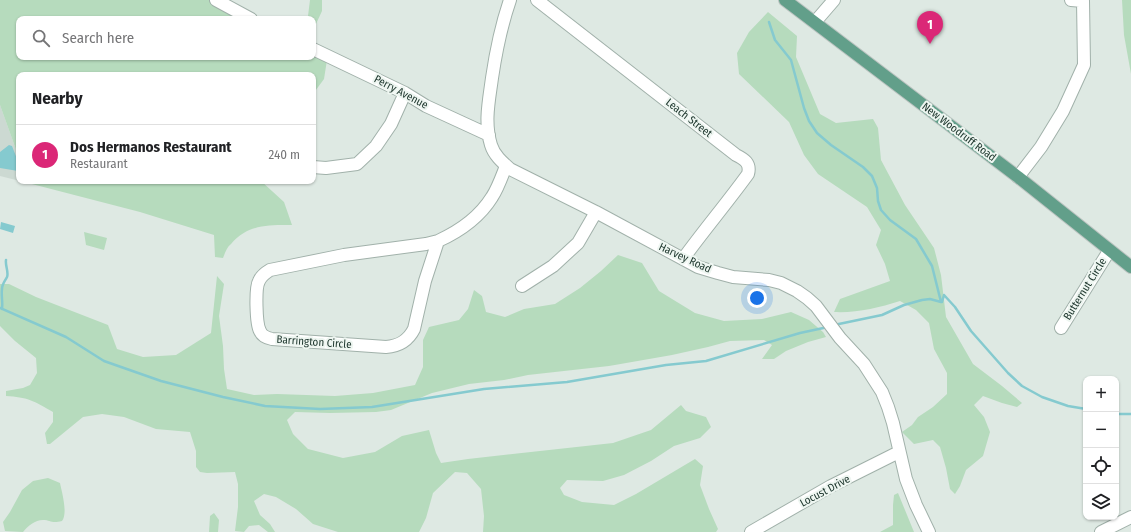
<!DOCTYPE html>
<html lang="en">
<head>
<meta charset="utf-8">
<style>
	:root { --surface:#fff; --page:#f6f6f6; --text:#202124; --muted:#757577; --line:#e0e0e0; --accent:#db2777 }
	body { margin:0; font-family:"Fira Sans Condensed",sans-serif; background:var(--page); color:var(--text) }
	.controls { position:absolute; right:12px; bottom:12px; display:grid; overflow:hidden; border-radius:8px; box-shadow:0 1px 3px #0004 }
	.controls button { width:36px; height:36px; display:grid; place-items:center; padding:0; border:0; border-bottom:1px solid var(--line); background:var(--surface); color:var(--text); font:20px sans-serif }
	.you { position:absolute; left:757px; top:298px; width:14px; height:14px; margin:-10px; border:3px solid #fff; border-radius:50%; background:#1a73e8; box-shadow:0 0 0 6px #1a73e833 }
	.badge { display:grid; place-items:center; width:26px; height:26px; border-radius:50%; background:var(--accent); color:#fff; font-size:13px; font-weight:700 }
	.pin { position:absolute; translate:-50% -33px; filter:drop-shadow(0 1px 2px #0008) }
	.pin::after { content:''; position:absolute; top:21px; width:14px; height:12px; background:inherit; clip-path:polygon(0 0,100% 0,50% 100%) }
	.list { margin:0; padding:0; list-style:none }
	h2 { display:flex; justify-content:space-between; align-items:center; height:52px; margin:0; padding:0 16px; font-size:17px }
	h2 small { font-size:13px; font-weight:400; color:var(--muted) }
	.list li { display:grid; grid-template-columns:26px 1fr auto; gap:12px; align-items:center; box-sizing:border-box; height:60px; padding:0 16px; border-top:1px solid var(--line) }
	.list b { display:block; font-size:15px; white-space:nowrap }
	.list p { margin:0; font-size:13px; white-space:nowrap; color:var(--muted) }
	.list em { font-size:13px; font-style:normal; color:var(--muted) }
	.icon { flex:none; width:22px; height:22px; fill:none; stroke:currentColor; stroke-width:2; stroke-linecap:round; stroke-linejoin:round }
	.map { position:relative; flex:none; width:1131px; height:532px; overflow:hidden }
	.search { position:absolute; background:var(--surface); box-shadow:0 1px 3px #0004; left:16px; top:16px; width:300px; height:44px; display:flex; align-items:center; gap:10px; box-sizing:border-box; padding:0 14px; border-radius:8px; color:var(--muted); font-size:15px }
	.panel { position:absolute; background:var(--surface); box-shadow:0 1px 3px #0004; left:16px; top:72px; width:300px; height:112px; border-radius:8px }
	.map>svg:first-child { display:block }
	.built { fill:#ccd9d2 }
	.green { fill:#b6dbbd }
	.water { fill:#85cacf }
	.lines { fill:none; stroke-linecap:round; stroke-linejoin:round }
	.stream { stroke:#85cacf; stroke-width:2.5 }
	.minor-casing { stroke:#a1b1aa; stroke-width:14 }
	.major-casing { stroke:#bcc4c1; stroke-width:14 }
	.minor { stroke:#fff; stroke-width:12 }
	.major { stroke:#629f8a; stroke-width:12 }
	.labels { text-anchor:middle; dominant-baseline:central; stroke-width:4; stroke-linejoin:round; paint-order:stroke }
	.street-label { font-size:11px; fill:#203930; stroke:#eef6f1 }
</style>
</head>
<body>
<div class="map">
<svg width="1131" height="532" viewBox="0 0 1131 532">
	<rect width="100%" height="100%" fill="#dee9e3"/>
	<path class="built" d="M0,105l19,53v23h8l1,2 -28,-7z"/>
	<path class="green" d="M0,0h213l31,19h-225v38h294v-3l14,6 -3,19 -11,15v-19h-294v83l-19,-53z
		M310,0h12v11l-6,13 -3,-3v-2h-2l-3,-3z
		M1122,0h9v74l-7,-39z
		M768,12l29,24 -1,21 24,57 16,9 37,-4 5,9 3,32 24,45 29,43 7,27 5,42 27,47 29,22 20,17 -5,4 -15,-4 -19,-7 -9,9 10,12 6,15 -7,24 -17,14 -6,16 -5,8 -5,-5 -4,-21 -6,-21 -7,-7 -19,4 -12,-12 10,-7 6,-8 15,-10 14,-13v-21l-13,-24 -5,-26 -13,-13 -16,-9c-22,7 -43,12 -66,11l6,-13 50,-18 -5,-17 -9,-19 5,-15 -14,-23 -49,-33 -14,-19 -15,-33 -50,-48 -2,-21 12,-21z
		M27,181h234l23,21 8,23c-23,0 -44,-1 -61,19 -4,3 -6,9 -8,14l-8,-1 -1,-22 -74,-23 -112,-29z
		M84,232l23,6 -3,12 -18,-5z
		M618,255l24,8 17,28 36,22 29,8 38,-2 29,-7 18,8 14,12 3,5 -18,5 -22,9 -12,8h-12l10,-14 -8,-5 -34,1 -22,6 -36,8 -63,11 -81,9 -24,5 -35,4 -37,9 -41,17 -15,2 -46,1 -35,-1 -8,8 6,14 15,15 35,9 32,-6 27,-16 27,-6 7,23 5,10 27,-4 145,-16 38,-13 30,-25 5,6 20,6 5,10 -11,11 -26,8 -23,15 -27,14 -21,6 -36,-1 -7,8 4,7 18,7 32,3 22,-11 59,-35 8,7 -3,19 9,24 9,20 -2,3h-233l1,-16 -3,-27 -14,-16 -12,-1 -22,21 -7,25 -7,14h-81l-25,-8 -17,-15 -20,-12 -12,-3 -10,7 6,14 10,9 5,8h-7l-9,-7 -10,1 -5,6 -9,-1 3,-24v-23l-3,-12 -28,1 -7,-1 -4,-5v-16l-6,-19 -34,-3 -32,-12 -22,-3 -19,3 -33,27h-3l-2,-11 8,-11v-10c-19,-11 -26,-15 -47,-16v-5l17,-3 7,-3 7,-12 -1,-15 -21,-17 -15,-15v-42h9l27,13 72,28 9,24 26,8 33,-2 35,-22 6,-57 7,8 -5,32 4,30 1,23 3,20 27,6 23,-1 58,2 38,-3 42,-8 8,-18v-27l6,-13 30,-7 9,-11 6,-19 8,6 4,16 19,5 19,-8 31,-5 25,-16 21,-17z
		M48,478l12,5c2,10 8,30 2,38 -11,3 -11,-1 -19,-1 -8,0 -15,6 -20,12l-18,-1 -2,-9 7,-10 12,-22 11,-9z
		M898,493l16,39h-34l13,-7v-20l1,-10z
		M214,513l5,7 -1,12h-9l1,-16z"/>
	<path class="water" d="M9,145l3,1 7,18 -1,7 -18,-3v-16z
		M1,222l14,4 -2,7 -13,-4z"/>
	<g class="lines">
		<path class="stream" d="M769,22l6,18 16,20 13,48 5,13 8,12 14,12 32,22 9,9 5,12 1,13 3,9 9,10 26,19 16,27 9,36
			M942,302l2,-7 11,12 16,24 37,42 14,13 20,11 26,9 18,3
			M0,308l66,29 38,24 57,20 62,16 42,9 55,3 52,-2 112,-18 83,-7 99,-17 40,-4 94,-28 28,-6
			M2,309c1,-7 -1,-13 0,-20 0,-5 3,-8 5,-12 2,-5 -2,-11 -1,-17
			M834,325l48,-10 22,-10 18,-5 8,-1 11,3
			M1116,414h15"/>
		<g class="minor-casing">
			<path id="minor" d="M216,0l35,19
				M510,0c-9,26 -14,51 -18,78 -3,23 -8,44 -1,67 3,10 11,17 19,24l86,43 102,55 20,6 15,4 36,3 12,3 16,8 10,7 9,8 24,32 24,26 18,28 6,15 5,16 13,56 10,26 13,27
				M537,0l199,155c8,4 15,8 12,19 -21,29 -44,56 -65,85
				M815,22l19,-22
				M313,49l92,44 21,13 63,29
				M313,167l13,1 31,-4 19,-18 15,-22 14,-31
				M1018,177l23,-30 22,-36 21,-46 -1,-64 -12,-1
				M438,241l-13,40 -11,48c-6,12 -15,17 -28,18l-114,-8c-5,-1 -10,-3 -12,-8 -4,-7 -5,-43 -1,-50 2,-5 6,-8 11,-11l74,-15 82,-11z
				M438,241c22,-10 41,-23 54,-44 6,-9 10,-21 14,-31
				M522,286l31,-20 25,-23 18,-31
				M1061,328l48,-77
				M751,532l80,-46 68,-34
				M1101,532l30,-15"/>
		</g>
		<g class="major-casing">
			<path id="major" d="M785,0l233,177 113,90"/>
		</g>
		<use href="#minor" class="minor"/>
		<use href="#major" class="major"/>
	</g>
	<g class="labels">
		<g class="street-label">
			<text transform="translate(401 92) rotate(28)">Perry Avenue</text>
			<text transform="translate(689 118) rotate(38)">Leach Street</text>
			<text transform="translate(959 132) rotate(37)">New Woodruff Road</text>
			<text transform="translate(685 258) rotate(25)">Harvey Road</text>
			<text transform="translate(1085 289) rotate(-58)">Butternut Circle</text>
			<text transform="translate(314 342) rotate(4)">Barrington Circle</text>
			<text transform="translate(825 491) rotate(-28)">Locust Drive</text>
		</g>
	</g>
</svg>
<div class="controls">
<button>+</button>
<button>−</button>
<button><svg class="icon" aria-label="locate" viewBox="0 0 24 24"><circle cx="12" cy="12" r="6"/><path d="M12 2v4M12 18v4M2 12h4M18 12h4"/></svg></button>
<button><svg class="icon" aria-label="layers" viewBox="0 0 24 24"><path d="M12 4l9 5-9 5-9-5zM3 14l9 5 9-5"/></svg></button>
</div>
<div class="you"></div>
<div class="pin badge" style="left:930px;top:44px">1</div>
<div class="search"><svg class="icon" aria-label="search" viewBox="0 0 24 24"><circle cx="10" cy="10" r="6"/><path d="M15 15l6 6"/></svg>Search here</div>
<section class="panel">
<h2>Nearby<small></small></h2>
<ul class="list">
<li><span class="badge">1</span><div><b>Dos Hermanos Restaurant</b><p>Restaurant</p></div><em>240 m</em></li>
</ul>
</section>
</div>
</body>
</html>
